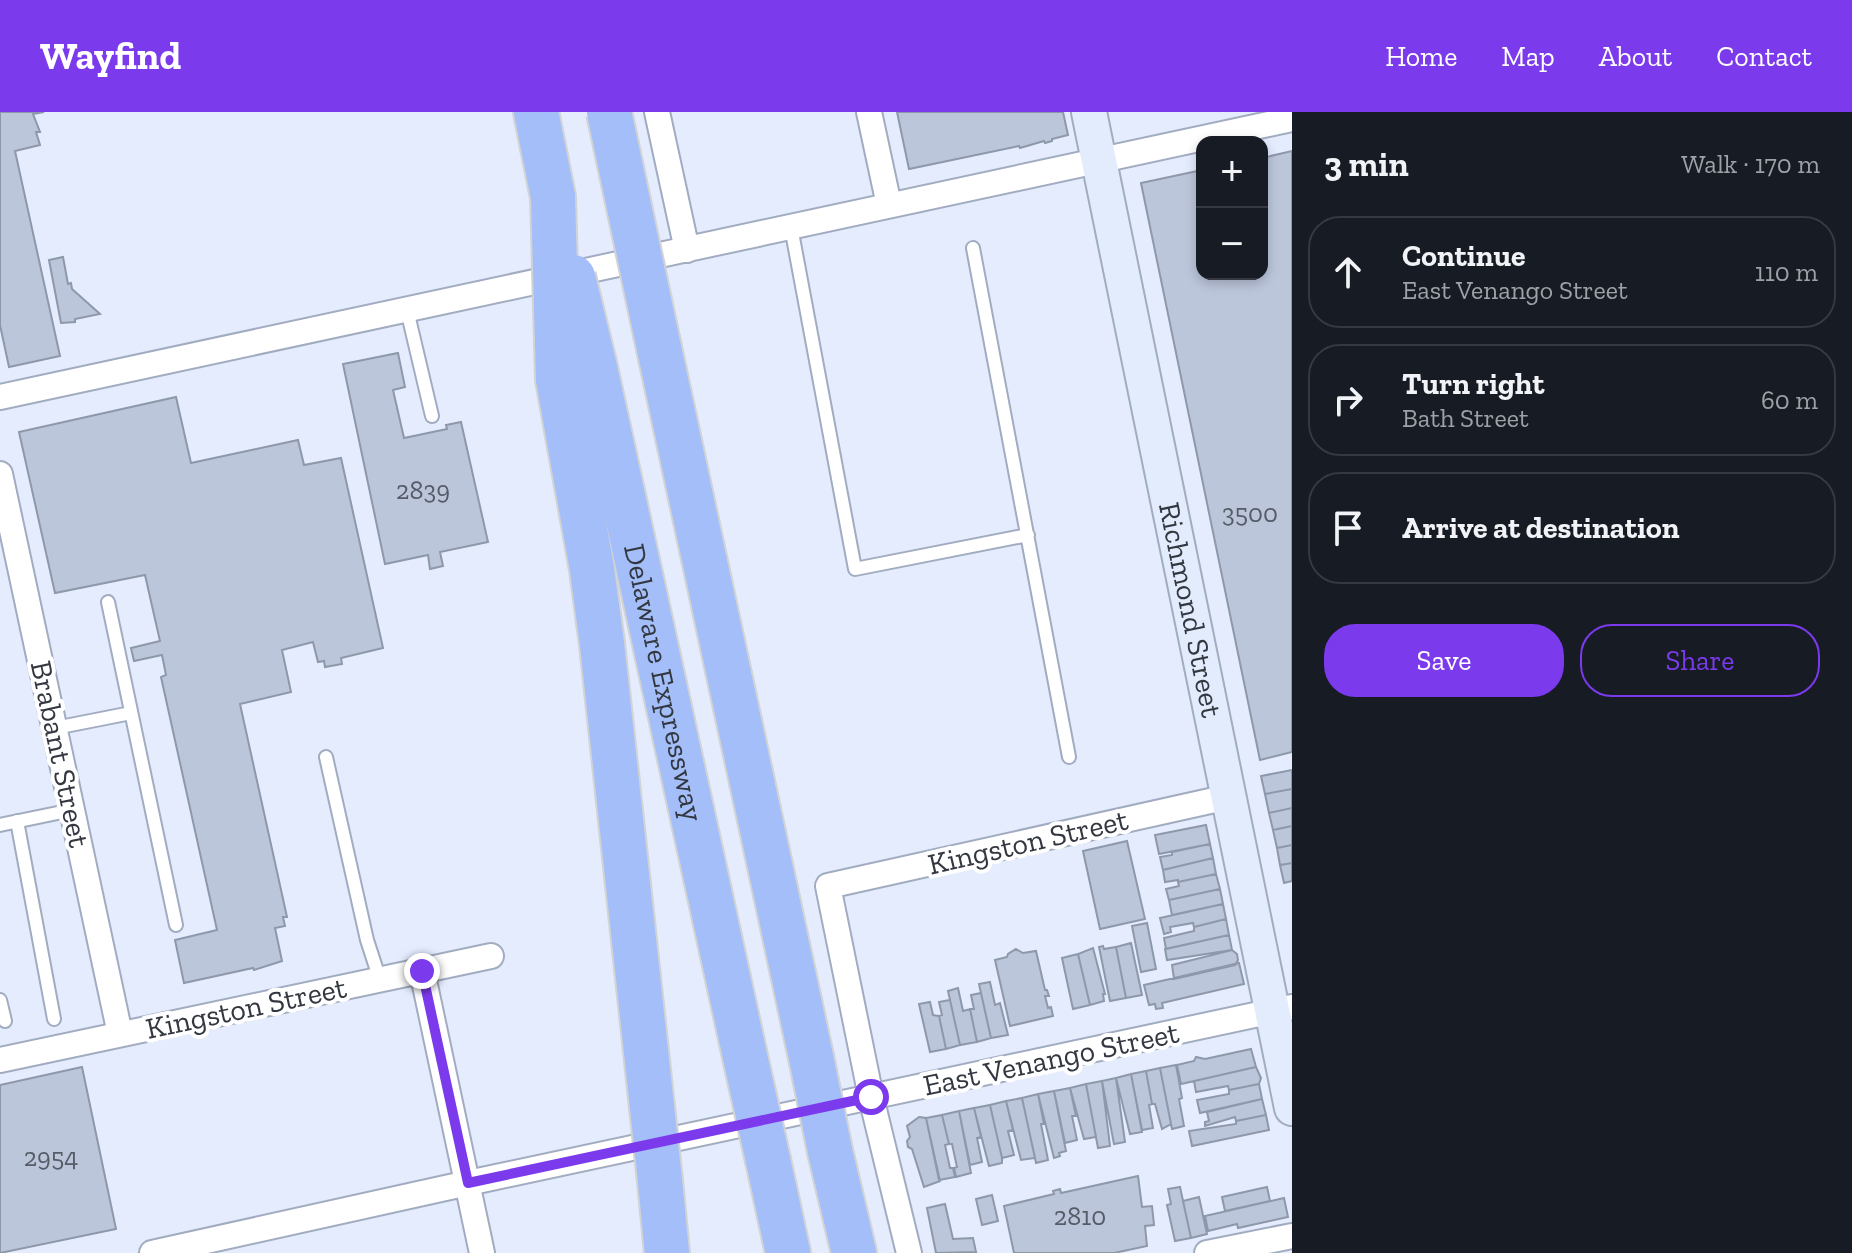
<!DOCTYPE html>
<html lang="en">
<head>
<meta charset="utf-8">
<style>
	:root { --surface:#171b24; --page:#20242c; --text:#f1f3f6; --muted:#9ea1a6; --line:#363941; --accent:#7c3aed }
	body { margin:0; font-family:"Zilla Slab",serif; background:var(--page); color:var(--text) }
	.controls { position:absolute; right:24px; top:24px; display:grid; overflow:hidden; border-radius:16px; box-shadow:0 4px 12px #0003 }
	.controls button { width:72px; height:72px; display:grid; place-items:center; padding:0; border:0; border-bottom:2px solid var(--line); background:var(--surface); color:var(--text); font:40px sans-serif }
	.stop { position:absolute; width:24px; height:24px; margin:-18px; border:6px solid #7c3aed; border-radius:50%; background:#fff }
	.stop.end { background:#7c3aed; border-color:#fff; box-shadow:0 2px 8px #0008 }
	.list { margin:0; padding:0; list-style:none }
	h2 { display:flex; justify-content:space-between; align-items:center; height:104px; margin:0; padding:0 32px; font-size:34px }
	h2 small { font-size:26px; font-weight:400; color:var(--muted) }
	.list li { display:grid; grid-template-columns:52px 1fr auto; gap:24px; align-items:center; box-sizing:border-box; height:112px; margin:0 16px 16px; padding:0 16px; border:2px solid var(--line); border-radius:32px }
	.list b { display:block; font-size:30px; white-space:nowrap }
	.list p { margin:0; font-size:26px; white-space:nowrap; color:var(--muted) }
	.list em { font-size:26px; font-style:normal; color:var(--muted) }
	.actions { display:flex; gap:16px; padding:24px 32px }
	.actions a { flex:1; padding:18px 0; border:2px solid var(--accent); border-radius:32px; text-align:center; font-size:28px; color:var(--accent) }
	.actions .main { background:var(--accent); color:#fff }
	.icon { flex:none; width:44px; height:44px; fill:none; stroke:currentColor; stroke-width:2; stroke-linecap:round; stroke-linejoin:round }
	.map { position:relative; flex:none; width:1292px; height:1141px; overflow:hidden }
	header { display:flex; align-items:center; gap:48px; box-sizing:border-box; height:112px; padding:0 40px; background:var(--accent); color:#fff }
	header strong { font-size:38px }
	nav { display:flex; gap:44px; margin-inline-start:auto; font-size:28px }
	main { display:flex }
	aside { flex:1; background:var(--surface) }
	.map>svg:first-child { display:block }
	.building { fill:#bcc6db; stroke:#8e98ab; stroke-width:2 }
	.lines { fill:none; stroke-linecap:round; stroke-linejoin:round }
	.lane-casing { stroke:#a2acc1; stroke-width:16 }
	.street-casing { stroke:#a2acc1; stroke-width:28 }
	.secondary-casing { stroke:#a2acc1; stroke-width:38 }
	.highway-casing { stroke:#d2d3d5; stroke-width:48 }
	.lane { stroke:#fff; stroke-width:12 }
	.street { stroke:#fff; stroke-width:24 }
	.secondary { stroke:#e3ecfd; stroke-width:34 }
	.highway { stroke:#a3bef8; stroke-width:44 }
	.highway-bridge-casing { stroke:#d2d3d5; stroke-width:48; stroke-linecap:butt }
	.highway-bridge { stroke:#a3bef8; stroke-width:44 }
	.route { stroke:#7c3aed; stroke-width:10 }
	.labels { text-anchor:middle; dominant-baseline:central; stroke-width:8; stroke-linejoin:round; paint-order:stroke }
	.number-label { font-size:26px; fill:#555b67 }
	.street-label { font-size:30px; fill:#333740; stroke:#fff }
</style>
</head>
<body>
<header>
<strong>Wayfind</strong>
<nav><a>Home</a><a>Map</a><a>About</a><a>Contact</a></nav>
</header>
<main>
<div class="map">
<svg width="1292" height="1141" viewBox="0 0 1292 1141">
	<rect width="100%" height="100%" fill="#e4ecfe"/>
	<path class="building" d="M0,0h44l-11,2 7,18h-4l4,13 -25,6 45,205 -51,11 -9,-42z
		M897,0h166l5,23 -16,4v2l-7,2 -1,-2 -24,7 -1,-2 -110,23z
		M1292,39v601l-32,8 -119,-577 61,-13v104h60v-116z
		M63,145l5,27 3,-1 1,6 28,25 -25,5v3l-14,1 -12,-63z
		M398,241l7,34 -12,3 11,48 43,-9 -1,-4 15,-3 27,120 -48,10 3,14 -13,3 -2,-14 -43,9 -42,-200z
		M176,285l15,66 107,-23 6,25 37,-7 42,190 -42,10 1,6 -17,3 -1,-6 -6,1 -5,-20 -31,8 9,42 -51,12 47,213h-4l2,9 -10,2 7,33 -28,9 -1,-2 -69,15 -9,-43 42,-10 -56,-253 5,-2 -4,-20 -28,6 -3,-13 29,-7 -15,-66 -90,18 -36,-161z
		M1292,658v19l-27,5 -4,-18z
		M1292,677v19l-23,5 -4,-19z
		M1292,696v18l-19,4 -4,-17z
		M1206,713l4,19 -51,10 -4,-19z
		M1292,714v19l-15,3 -4,-18z
		M1127,729l18,78 -45,10 -17,-78z
		M1210,732l3,14 -50,12 -3,-13 12,-2v-3z
		M1292,733v18l-12,2 -3,-17z
		M1213,746l3,16 -38,8v-2l-13,2 -2,-12z
		M1292,751v18l-8,2 -4,-18z
		M1216,762l4,15 -51,11 -3,-11 13,-3 -1,-4z
		M1220,777l3,15 -51,11 -3,-15z
		M1223,792l3,15 -32,8 -1,-4 -23,4 1,5 -7,2 -4,-16z
		M1226,807l3,16 -63,14 -2,-11 30,-7v-4z
		M1147,811l9,46 -15,3 -9,-46z
		M1229,823l3,15 -65,10 -2,-11z
		M1131,831l11,52 -16,3 -10,-51z
		M1103,834l1,3 12,-2 10,51 -16,3 -11,-54z
		M1093,836l12,46h-2l1,7 -14,4 -12,-51z
		M1016,837l7,4 13,-2 9,39h2l2,6h-4l3,12 3,-1 2,9 -43,10 -15,-66 12,-3 1,-3z
		M1232,838l5,4 1,6 -3,5 -61,14 -2,-14z
		M1078,842l12,51 -17,4 -11,-51z
		M1239,851l5,21 -82,19 1,5 -7,1 -1,-5 -6,1 -5,-20z
		M990,870l5,23 5,-2 8,32 -17,3 -12,-54z
		M958,876l5,23 7,-2 7,33 -17,3 -12,-54z
		M981,881l10,45 -14,4 -7,-33h4l-3,-14z
		M950,888l10,45 -14,4 -7,-33 3,-1 -3,-13z
		M930,890l3,13 6,1 7,33 -16,3 -11,-48z
		M1251,937l5,18 -75,17 -4,-19 17,-4 2,-4 9,2z
		M1176,953l6,33 -3,1 5,27 -12,3 -12,-61z
		M82,955l34,162 -116,24v-168z
		M1256,955l5,11 -2,6 -30,6 -1,-4 -32,6 -2,-11z
		M1160,956l11,56 -9,5 -7,-25h-3l-6,-33z
		M1146,959l6,33 -3,1 4,23 -11,2 -11,-56z
		M1131,962l11,58 -12,2 -14,-56z
		M1116,966l9,64 -11,2 -12,-63z
		M1102,969l8,65 -12,2 -12,-64z
		M1086,972l10,53 -12,2 -14,-51z
		M1259,972l3,15 -62,14 -3,-13 32,-6v-4z
		M1070,976l6,28h-4l5,24 -12,3 -11,-52z
		M1054,979l12,60 -7,2 1,3 -6,2 -16,-64z
		M1038,982l6,30h-3l7,36 -12,3 -14,-65z
		M1022,986l13,60 -14,2 -15,-59z
		M1262,987l4,16 -30,6 -1,-4 -30,9v-4l4,-1 -2,-9z
		M1006,989l7,29 -5,1 6,24 -12,3 -12,-53z
		M990,993l12,53v5l-13,3 -15,-58z
		M974,996l7,29 -4,1 5,24 -12,3 -11,-54z
		M959,999l12,62 -15,4 -2,-9 3,-1 -5,-23h-3l-7,-29z
		M942,1003l7,29 -4,1 5,23h3l2,9 -16,3 -13,-62z
		M1266,1003l3,15 -77,16 -3,-15 47,-7v-3z
		M919,1005l7,1 14,63 -16,6 -12,-38 -4,-2 -1,-6 3,-4 -3,-11z
		M1138,1064l4,31 10,-1 2,19 -9,1 2,20 -33,7h-100l-10,-47 50,-12 -1,-3 7,-2 1,4z
		M1180,1075l11,51 -16,3 -8,-36 4,-1 -3,-15z
		M1267,1075l3,14 -45,10 -3,-14z
		M992,1083l6,26 -16,4 -6,-26z
		M1199,1085l8,37 -16,4 -8,-37z
		M1284,1086l4,19 -50,11 -1,-4 -29,7 -3,-15z
		M945,1092l8,35 20,-1 3,14 -40,1 -9,-45z"/>
	<g class="lines">
		<g class="lane-casing">
			<path id="lane" d="M791,115l64,342 173,-34
				M973,136l96,509
				M407,198l25,106
				M108,490l68,323
				M55,616l76,-15
				M326,645l41,183 13,40
				M17,709l37,198
				M0,713l72,-15
				M0,888l5,21"/>
		</g>
		<g class="street-casing">
			<path id="street" d="M657,0l30,138
				M869,0l20,93
				M0,285l1292,-278
				M0,362l120,560
				M422,859l60,282
				M0,948l491,-104
				M152,1141l316,-70 824,-176
				M909,1141l-38,-156 -43,-211 400,-89
				M1207,1141l85,-17"/>
		</g>
		<g class="secondary-casing">
			<g id="secondary">
				<path id="s1" d="M1089,0l203,996"/>
			</g>
		</g>
		<g class="highway-casing">
			<g id="highway">
				<path d="M536,0l17,85"/>
				<path d="M659,236l152,709"/>
				<path id="s2" d="M595,256l153,702"/>
				<path d="M558,267l34,190 10,75 50,463"/>
				<path d="M830,1039l24,102"/>
				<path d="M768,1048l20,93"/>
				<path d="M660,1069l7,72"/>
			</g>
		</g>
		<use href="#lane" class="lane"/>
		<use href="#street" class="street"/>
		<use href="#secondary" class="secondary"/>
		<use href="#highway" class="highway"/>
		<g class="highway-bridge-casing">
			<path id="highway-bridge" d="M609,0l50,236
				M553,85l5,182
				M573,165l22,91
				M811,945l19,94
				M748,958l20,90
				M652,995l8,74"/>
		</g>
		<use href="#highway-bridge" class="highway-bridge"/>
	</g>
	<g class="lines">
		<path class="route" d="M422,859l46,212 403,-86"/>
	</g>
	<g class="labels">
		<g class="number-label">
			<text x="423" y="378">2839</text>
			<text x="1250" y="401">3500</text>
			<text x="51" y="1045">2954</text>
			<text x="1080" y="1104">2810</text>
		</g>
		<g class="street-label">
			<text stroke="none"><textPath href="#s1" startOffset="508">Richmond Street</textPath></text>
			<text stroke="none"><textPath href="#s2" startOffset="322">Delaware Expressway</textPath></text>
			<text transform="translate(60 642) rotate(78)">Brabant Street</text>
			<text transform="translate(1028 730) rotate(-13)">Kingston Street</text>
			<text transform="translate(246 896) rotate(-12)">Kingston Street</text>
			<text transform="translate(1051 947) rotate(-12)">East Venango Street</text>
		</g>
	</g>
</svg>
<div class="controls">
<button>+</button>
<button>−</button>
</div>
<div class="stop" style="left:871px;top:985px"></div>
<div class="stop end" style="left:422px;top:859px"></div>
</div>
<aside>
<h2>3 min<small>Walk · 170 m</small></h2>
<ul class="list">
<li><svg class="icon" aria-label="ahead" viewBox="0 0 24 24"><path d="M12 20V5M6 11l6-6 6 6"/></svg><div><b>Continue</b><p>East Venango Street</p></div><em>110 m</em></li>
<li><svg class="icon" aria-label="right" viewBox="0 0 24 24"><path d="M7 20v-9h11M14 6l5 5-5 5"/></svg><div><b>Turn right</b><p>Bath Street</p></div><em>60 m</em></li>
<li><svg class="icon" aria-label="arrive" viewBox="0 0 24 24"><path d="M6 21V4h12l-3 4 3 4H6"/></svg><div><b>Arrive at destination</b></div></li>
</ul>
<div class="actions"><a class="main">Save</a><a>Share</a></div>
</aside>
</main>
</body>
</html>
